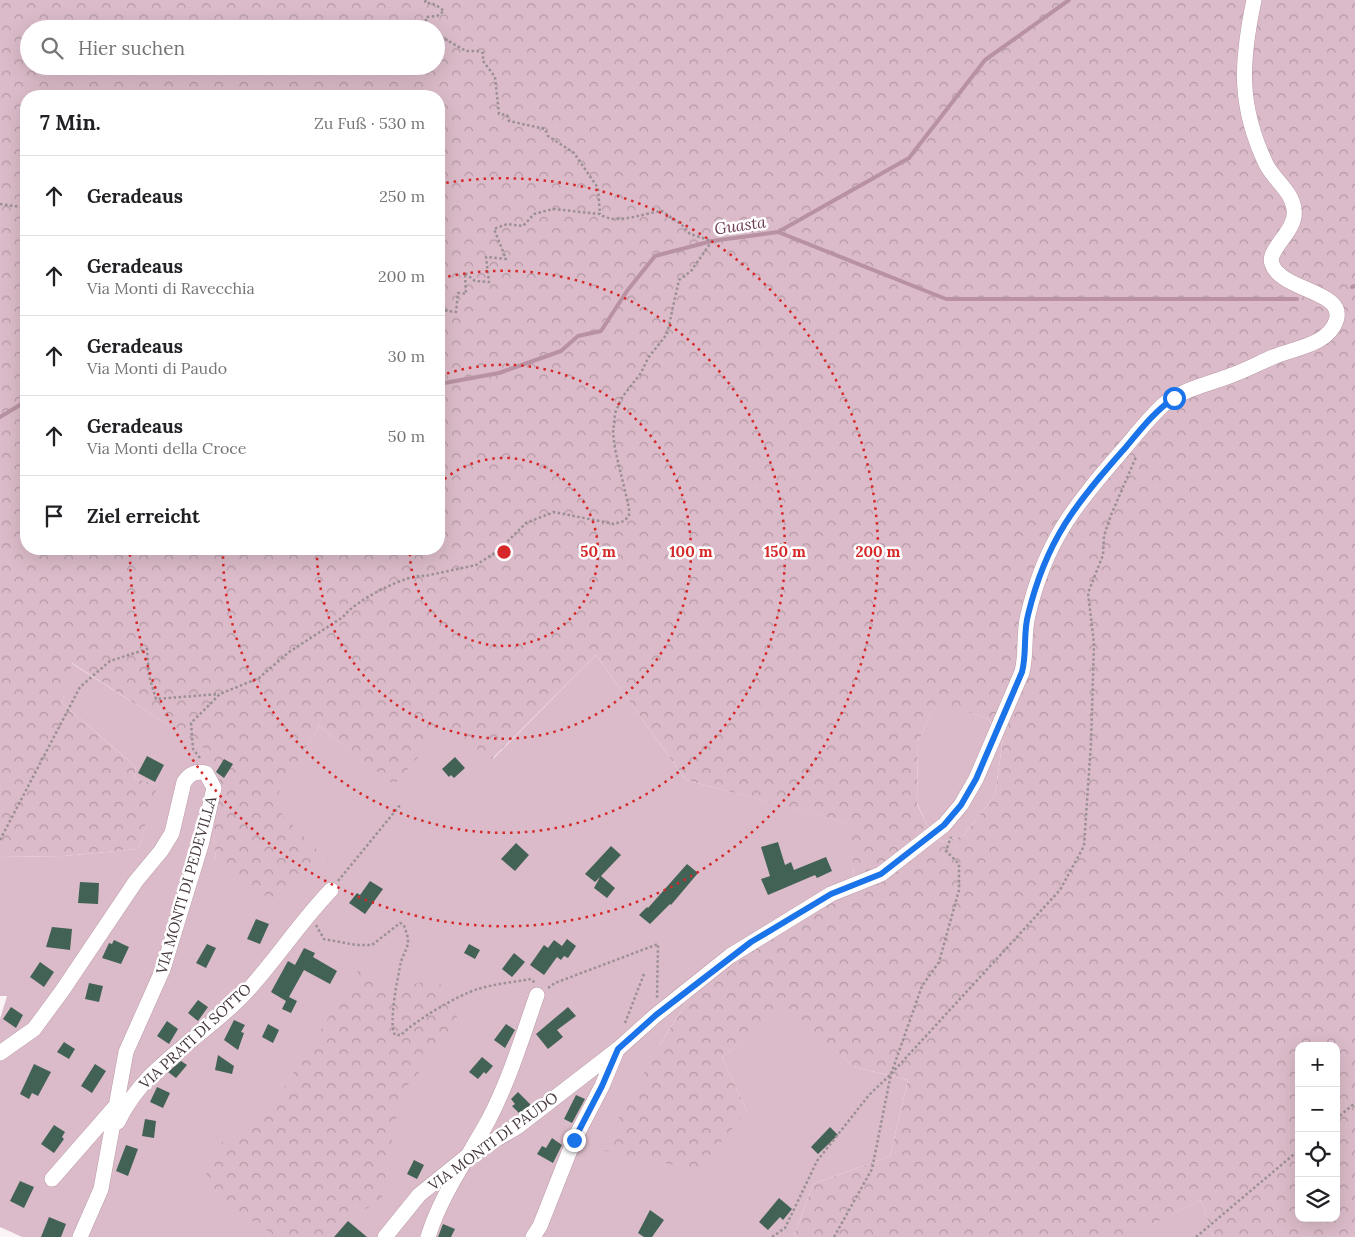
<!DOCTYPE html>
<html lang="de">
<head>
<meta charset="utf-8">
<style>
	:root { --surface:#fff; --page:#f2f2f2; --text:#202124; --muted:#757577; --line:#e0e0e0 }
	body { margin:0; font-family:Lora,serif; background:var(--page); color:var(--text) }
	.controls { position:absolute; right:15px; bottom:15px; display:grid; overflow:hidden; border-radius:10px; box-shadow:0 5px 20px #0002 }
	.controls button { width:45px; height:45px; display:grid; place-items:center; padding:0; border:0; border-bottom:1px solid var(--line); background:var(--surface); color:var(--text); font:25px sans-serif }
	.stop { position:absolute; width:15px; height:15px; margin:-11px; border:4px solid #1a73e8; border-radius:50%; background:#fff }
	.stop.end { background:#1a73e8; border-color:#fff; box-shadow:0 1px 5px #0008 }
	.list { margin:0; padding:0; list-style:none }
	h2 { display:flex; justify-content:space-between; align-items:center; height:65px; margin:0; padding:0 20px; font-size:21px }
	h2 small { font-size:16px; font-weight:400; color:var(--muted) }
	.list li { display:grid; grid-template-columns:32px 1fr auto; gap:15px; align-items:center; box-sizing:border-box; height:80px; padding:0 20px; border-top:1px solid var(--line) }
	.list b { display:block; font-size:19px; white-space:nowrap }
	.list p { margin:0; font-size:16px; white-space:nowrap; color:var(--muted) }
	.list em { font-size:16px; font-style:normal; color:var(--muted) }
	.icon { flex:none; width:28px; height:28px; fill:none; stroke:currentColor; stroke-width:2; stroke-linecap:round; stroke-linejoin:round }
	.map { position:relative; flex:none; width:1355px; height:1237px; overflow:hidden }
	.search { position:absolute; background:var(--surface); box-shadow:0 5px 20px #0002; left:20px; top:20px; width:425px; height:55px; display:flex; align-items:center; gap:12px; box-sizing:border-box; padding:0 18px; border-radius:28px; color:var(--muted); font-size:19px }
	.panel { position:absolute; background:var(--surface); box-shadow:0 5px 20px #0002; left:20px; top:90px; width:425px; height:465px; border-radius:20px }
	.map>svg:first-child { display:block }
	.green { fill:#dbbbc9 }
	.forest { fill:url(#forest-crowns); fill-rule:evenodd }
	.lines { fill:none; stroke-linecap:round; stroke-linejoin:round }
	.stream { stroke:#b892a2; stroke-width:4 }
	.building { fill:#426255 }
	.minor-casing { stroke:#bc9ba9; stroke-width:16 }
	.path { stroke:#9a9094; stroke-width:2.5; stroke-dasharray:2.5 2.5; stroke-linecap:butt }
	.minor { stroke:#fff; stroke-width:15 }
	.route { stroke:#1a73e8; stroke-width:6 }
	.ring { fill:none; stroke:#d62828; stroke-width:2.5; stroke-dasharray:2.5 5 }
	.labels { text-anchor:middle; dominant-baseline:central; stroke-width:5; stroke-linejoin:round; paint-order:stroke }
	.street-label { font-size:15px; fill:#44363c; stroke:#fff }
	.water-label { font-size:16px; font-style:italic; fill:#6e3a53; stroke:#fff }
	.centre { fill:#d62828; stroke:#fff; stroke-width:2.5 }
	.ring-label { font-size:15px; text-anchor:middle; font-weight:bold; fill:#d62828; stroke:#fff; stroke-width:5; stroke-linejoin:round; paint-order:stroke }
</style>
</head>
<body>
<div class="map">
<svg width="1355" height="1237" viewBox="0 0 1355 1237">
	<defs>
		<pattern id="forest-crowns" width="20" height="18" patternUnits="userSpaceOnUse" patternTransform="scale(1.25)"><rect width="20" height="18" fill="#dbbbc9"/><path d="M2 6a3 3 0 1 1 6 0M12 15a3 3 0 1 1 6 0" fill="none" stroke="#b399a4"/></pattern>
	</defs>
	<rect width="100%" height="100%" fill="#fbf4f7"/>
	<path class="green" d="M596,655l90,125 163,43 5,52 -143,89 -52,82 88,65 -25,-53 60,-55 72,64 54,13 -18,76 -77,28 -19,53h-772l-22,-10v-208l7,-23h-7v-139l64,-1 74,-7 19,-64 -23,-7 2,-11 -74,-64 9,-40 138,88 7,110 55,-57 48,-78 75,58 50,-58 49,33z
		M937,700l51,19 15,20 -8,56 -31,40 -22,7 -15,-17 -10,-22 1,-61z
		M1201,1200l12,37h-87v-1z"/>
	<path class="forest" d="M0,0h1355v1237h-142l-12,-37 -75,37h-332l19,-53 77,-28 18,-76 -54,-13 -72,-63 -60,54 25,53 -49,59 -97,-20 58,-104 52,-82 143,-89 -6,-52 -162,-43 -90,-125 -104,104 -48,-32 -50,58 -75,-59 -47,78 56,57 -54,41 -58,-41 -8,-110 -136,-88 -10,40 74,64 -2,11 24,7 -20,64 -74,7 -64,1zM29,29h407v37h-407zM26,96h413v453h-413zM937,701l51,18 15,20 -8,56 -31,40 -22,7 -15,-17 -10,-21 1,-62zM1299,1046h37v172h-37z
		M360,967l27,24 50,-13 24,46 -60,69 -20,108 -35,18 -16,18h-53l-76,-49 16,-42 54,-37z"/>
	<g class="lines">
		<path class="stream" d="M778,232l168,67h351
			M1352,287l3,-1
			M439,384l60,-11 62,-22 17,-15 23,-5 26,-40 28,-35 57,-15 66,-9 131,-74 76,-98 84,-60
			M0,417l20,-12 6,-9"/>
	</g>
	<path class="building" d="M147,756l17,9 -9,17 -17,-9z
		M455,757l10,11 -11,10 -3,-3 -2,2 -7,-8z
		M224,759l9,5 -9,14 -8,-6z
		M778,842l7,23 6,-3 3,8 32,-13 6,14 -15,7 -2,-3 -47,20 -7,-16 9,-3 -9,-29z
		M516,843l13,12 -14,16 -14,-12z
		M611,846l10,9 -20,21 14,12 -8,10 -13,-10 6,-11 -5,5 -10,-8z
		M687,864l11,9 -27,32 -1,-1 -20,20 -11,-9 8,-8 1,1z
		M370,881l13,8 -18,25 -16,-11 8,-10 3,2z
		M80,882l19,1 -1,21 -20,-1z
		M256,919l13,5 -9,20 -13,-5z
		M52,927l20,2 -2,21 -24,-3z
		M567,939l9,7 -8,12 -4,-2 -3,4 -4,-3 -13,18 -14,-10 14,-20 4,3 6,-8 8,6z
		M114,940l15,7 -8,17 -19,-6 7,-15 3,1z
		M207,944l9,4 -10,20 -10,-5z
		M469,944l11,6 -5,9 -11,-6z
		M304,948l11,5 -2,4 24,14 -7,13 -26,-14 -15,27 8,4 -6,12 -9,-4 4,-8 -15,-9 17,-31 7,4z
		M514,953l11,9 -13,15 -10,-8z
		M40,962l14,10 -10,15 -14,-10z
		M89,983l14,3 -4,16 -14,-3z
		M198,1000l10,7 -10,14 -10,-8z
		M11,1007l12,8 -7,13 -13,-9z
		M568,1007l8,9 -19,14 6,7 -15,12 -12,-15z
		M234,1020l11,5 -4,7 3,1 -6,17 -14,-10z
		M167,1021l11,8 -9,15 -12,-8z
		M268,1024l11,6 -6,13 -11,-6z
		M506,1024l9,6 -10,18 -11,-8z
		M64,1042l11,7 -6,10 -12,-7z
		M218,1055l16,11 -2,8 -17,-4z
		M482,1057l11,9 -7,8 -2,-2 -6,7 -9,-7z
		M181,1061l6,4 -11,13 -8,-6z
		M34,1064l17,8 -13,24 -6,-3 -3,6 -9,-5z
		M95,1064l11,7 -14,22 -11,-7z
		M157,1087l13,6 -7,15 -13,-6z
		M518,1092l13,13 -12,8 -7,-7 3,-2 -4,-5z
		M576,1095l9,4 -13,24 -8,-4z
		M145,1119l11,2 -2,17 -12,-2z
		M54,1125l11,7 -3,5 2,2 -10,14 -13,-9z
		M830,1127l8,8 -20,19 -7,-7z
		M552,1138l10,7 -9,18 -16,-9 5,-8 4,2z
		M126,1145l12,4 -10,27 -12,-5z
		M414,1160l10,5 -7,14 -10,-5z
		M20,1181l14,6 -10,21 -14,-7z
		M779,1198l13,11 -9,11 -3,-3 -12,13 -9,-8z
		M650,1210l14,10 -12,17h-8l-6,-4z
		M49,1217l17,7 -5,13h-20z
		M348,1221l19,16h-33z
		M443,1224l12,5 -4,8h-13z"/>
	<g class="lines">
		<g class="minor-casing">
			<path id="minor" d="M0,1053l34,-24 28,-38 74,-110 25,-30 11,-18 12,-51c6,-9 12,-11 22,-9l8,15 -13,57 -38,124 -37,83 -25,137 -21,48
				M118,1122c26,-58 89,-86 130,-132 29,-32 53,-69 83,-100
				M52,1179l62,-71
				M385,1237l34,-42 47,-38 51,-30 101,-78 38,-34 74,-59 101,-62 50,-20 63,-49 17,-20 15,-26 46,-107c5,-19 1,-38 6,-57 17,-73 46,-109 94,-164 13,-15 26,-32 41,-46 19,-16 47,-21 69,-30 14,-5 27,-12 41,-18 21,-9 55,-12 63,-36 11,-30 -55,-30 -64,-57 -6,-15 26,-33 22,-55 -2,-18 -20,-29 -28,-45 -28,-59 -25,-102 -12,-164
				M428,1237c13,-42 39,-78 60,-116 21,-40 34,-83 49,-126
				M533,1237l7,-11 34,-86 28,-54 15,-36"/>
		</g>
		<path class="path" d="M426,0l-1,2 11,3 8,6 -7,5 -11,1v6l5,6
			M436,34l30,17h12l5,2v8l12,16 4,37 8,1 2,6 36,8 3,7 26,17 24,35 2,26
			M0,204l21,3 5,3
			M439,365l4,3 -4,2
			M200,758l-7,-9 -2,-26 29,-29 39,-16 30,-26 54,-35c10,-15 64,-44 82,-41l51,-11 23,-15 27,-27 28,-11 60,12 10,-3 5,-5v-8l-14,-59 -2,-16 2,-20 8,-17 18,-23 7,-15 19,-24 12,-54 12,-9 21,-30 -22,-7 -8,-9 -20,-14c-19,2 -47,15 -62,3l-47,-5 -19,5 -11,12 -16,-2 -13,5 12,30 -20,-2 3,25 -14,-1 -10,-8 1,21 -8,-1 -2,19 -15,-2 -2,-4
			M0,840l80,-153 30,-26 37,-12 2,27 7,23 63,-5
			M338,881l63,-77
			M316,925l8,14 32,6h16l28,-22 4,2c1,5 4,10 4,15 0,9 -5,14 -7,22 -3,14 -13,62 -6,73h6c15,-15 57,-40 77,-46 16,-5 36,-7 53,-10l4,4
			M548,988l7,-5 103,-39 -1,54
			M625,1023l19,-49
			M1336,1119l19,-16
			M772,1237l13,-9 32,-67 52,-66 22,-21 169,-184 24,-44 7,-103 3,-100 -6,-50 15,-38 1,-19 7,-21 25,-58
			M834,1237l38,-68 19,-95 31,-88 17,-24 20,-72v-26l-13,-13 5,-14
			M1196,1237l103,-87"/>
		<use href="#minor" class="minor"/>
	</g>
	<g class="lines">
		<path class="route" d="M574,1140l28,-54 16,-37 38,-34 95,-73 80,-48 50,-20 63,-49 17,-20 15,-26 46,-107c5,-19 1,-38 6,-57 18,-75 48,-112 98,-168 15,-18 29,-36 48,-49"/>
	</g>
	<g class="ring">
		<path d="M439 484A94 94 0 1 1 410 550"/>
		<path d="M440 376A187 187 0 1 1 317 550"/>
		<path d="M441 278A281 281 0 1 1 223 550"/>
		<path d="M439 184A374 374 0 1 1 130 552"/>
	</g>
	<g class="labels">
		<g class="street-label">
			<text transform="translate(186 885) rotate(-74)">VIA MONTI DI PEDEVILLA</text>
			<text transform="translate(195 1036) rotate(-43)">VIA PRATI DI SOTTO</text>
			<text transform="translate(493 1141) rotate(-36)">VIA MONTI DI PAUDO</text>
		</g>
		<g class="water-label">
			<text transform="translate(740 225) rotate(-8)">Guasta</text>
		</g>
	</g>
	<circle cx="504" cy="552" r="8" class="centre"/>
	<g class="ring-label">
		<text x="598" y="557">50 m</text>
		<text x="691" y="557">100 m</text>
		<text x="785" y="557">150 m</text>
		<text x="878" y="557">200 m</text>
	</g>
</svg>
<div class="controls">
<button>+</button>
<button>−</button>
<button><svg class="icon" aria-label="locate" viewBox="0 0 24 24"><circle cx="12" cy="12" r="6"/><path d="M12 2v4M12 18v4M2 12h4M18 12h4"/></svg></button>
<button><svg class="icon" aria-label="layers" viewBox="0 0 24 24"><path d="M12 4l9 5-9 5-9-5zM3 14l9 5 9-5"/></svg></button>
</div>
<div class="stop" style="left:1174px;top:398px"></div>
<div class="stop end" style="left:574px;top:1140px"></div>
<div class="search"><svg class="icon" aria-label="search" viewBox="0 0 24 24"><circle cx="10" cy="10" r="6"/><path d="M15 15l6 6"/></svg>Hier suchen</div>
<section class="panel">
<h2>7 Min.<small>Zu Fuß · 530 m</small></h2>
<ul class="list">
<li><svg class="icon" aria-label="ahead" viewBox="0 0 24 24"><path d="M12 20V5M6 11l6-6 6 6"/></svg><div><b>Geradeaus</b></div><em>250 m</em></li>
<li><svg class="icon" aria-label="ahead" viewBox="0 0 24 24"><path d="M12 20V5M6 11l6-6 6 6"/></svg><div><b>Geradeaus</b><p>Via Monti di Ravecchia</p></div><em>200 m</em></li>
<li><svg class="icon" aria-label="ahead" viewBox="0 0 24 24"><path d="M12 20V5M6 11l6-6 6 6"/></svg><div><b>Geradeaus</b><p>Via Monti di Paudo</p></div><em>30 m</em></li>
<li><svg class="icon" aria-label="ahead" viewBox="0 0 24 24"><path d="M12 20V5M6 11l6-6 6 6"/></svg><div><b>Geradeaus</b><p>Via Monti della Croce</p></div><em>50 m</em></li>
<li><svg class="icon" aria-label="arrive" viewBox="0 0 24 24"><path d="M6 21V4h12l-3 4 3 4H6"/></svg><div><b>Ziel erreicht</b></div></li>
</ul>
</section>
</div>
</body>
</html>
